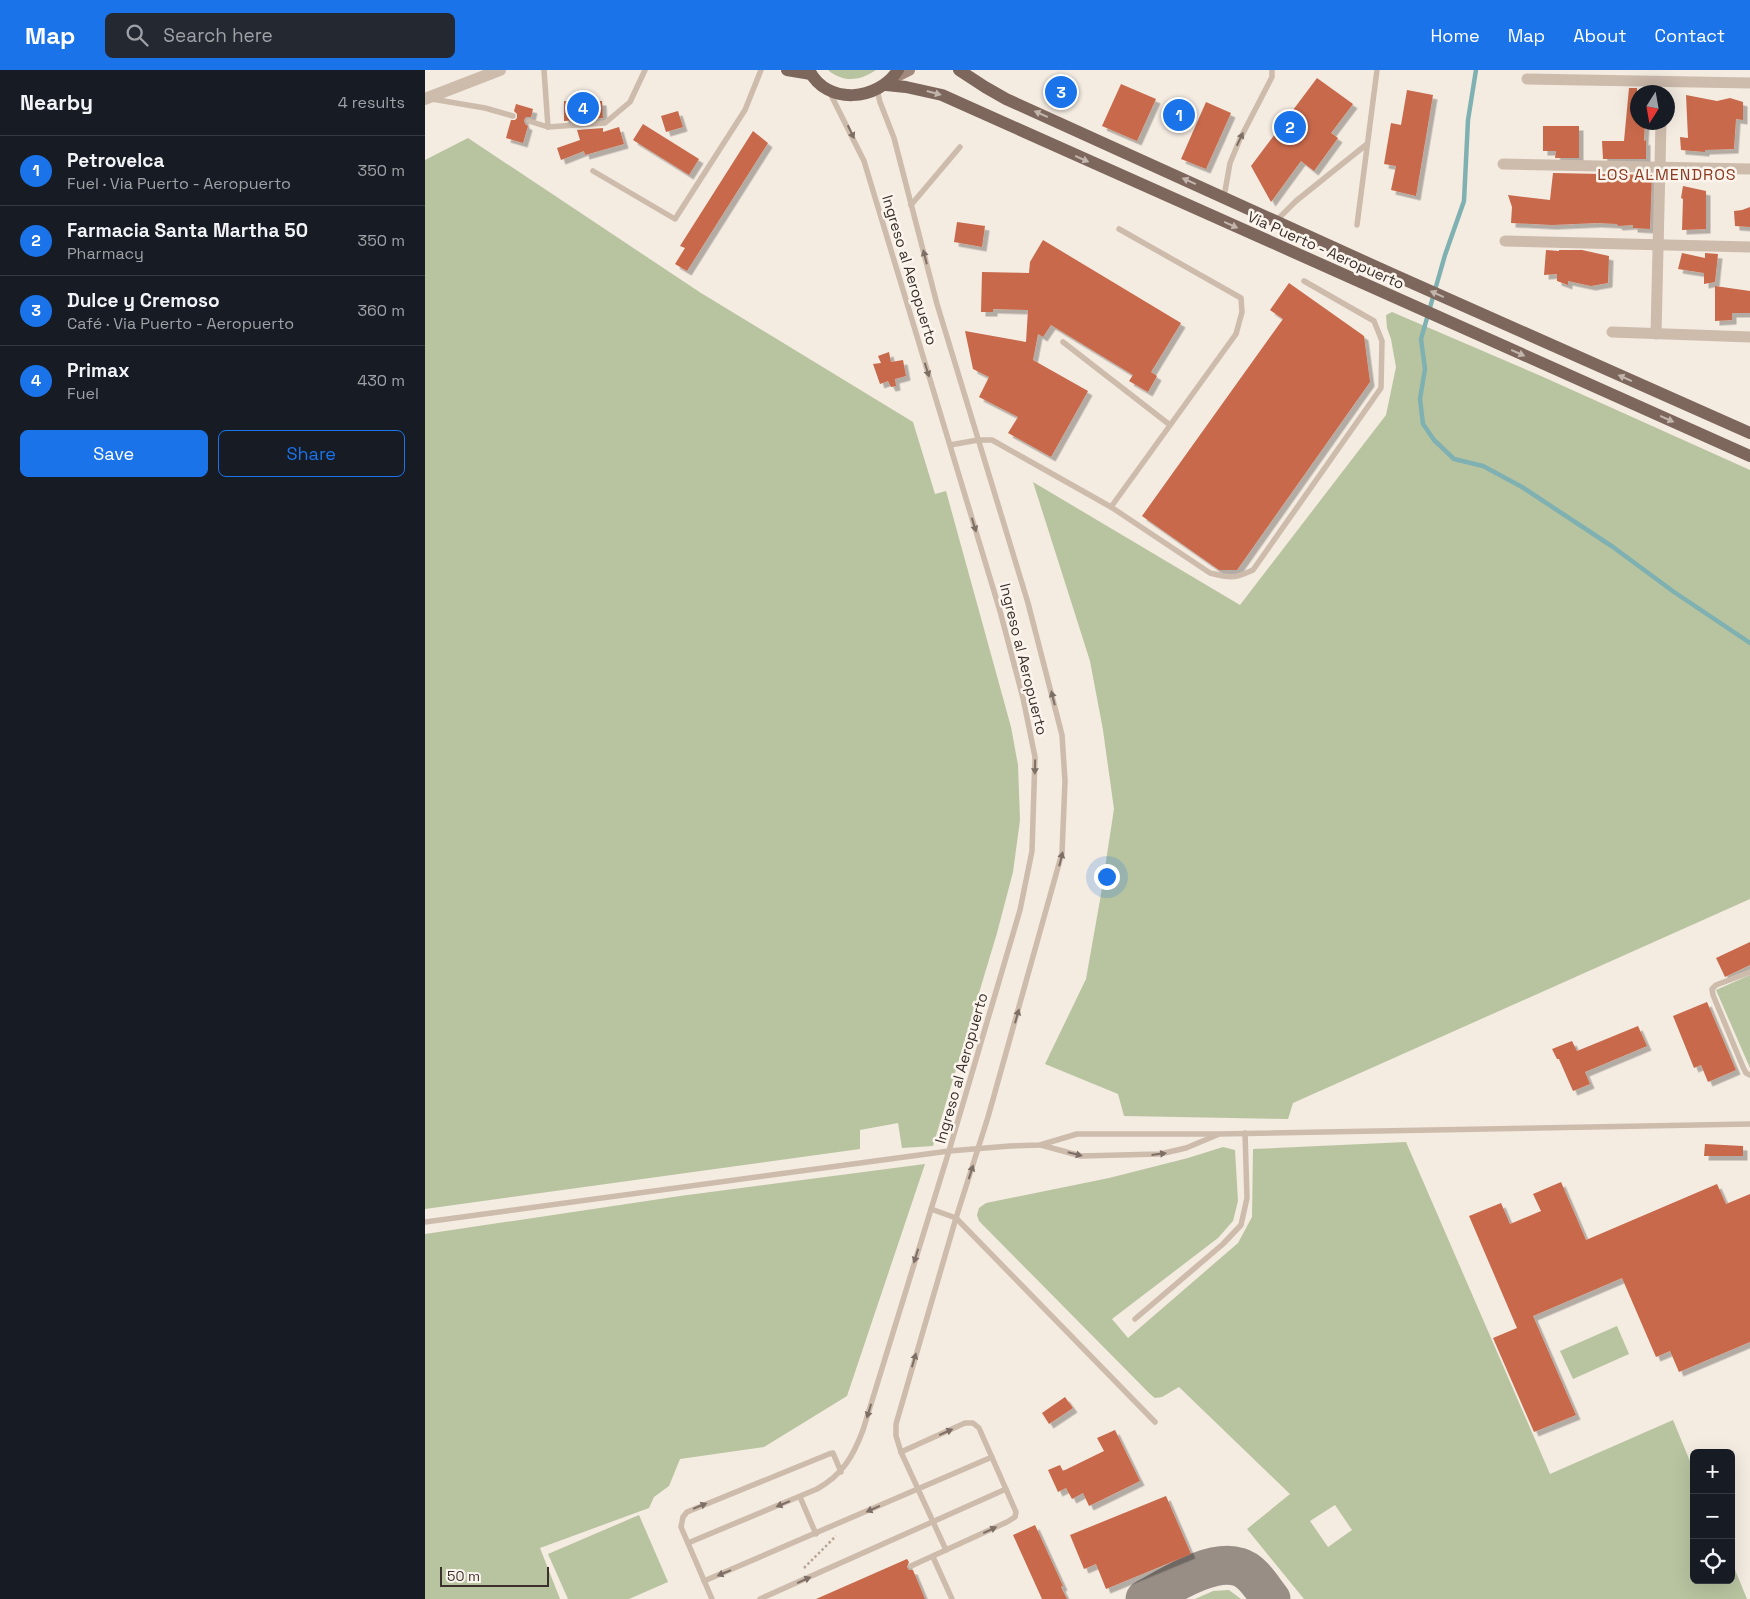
<!DOCTYPE html>
<meta charset="utf-8">
<style>
body{margin:0;font-family:"Space Grotesk",sans-serif;background:#242831;color:#f1f3f6}
.controls{position:absolute;right:15px;bottom:15px;display:grid;overflow:hidden;border-radius:8px;box-shadow:0 5px 20px #0002}
.controls button{width:45px;height:45px;display:grid;place-items:center;padding:0;border:0;border-bottom:1px solid #363941;background:#171b24;color:#f1f3f6;font:25px sans-serif}
.compass{position:absolute;left:1205px;top:15px;width:45px;height:45px;border-radius:50%;background:#171b24;box-shadow:0 5px 20px #0002;rotate:191deg}
.scale{position:absolute;left:15px;bottom:12px;width:109px;box-sizing:border-box;padding-left:5px;border:2px solid #3b302b;border-top:0;font-size:14px;line-height:18px;white-space:nowrap;color:#3b302b;-webkit-text-stroke:4px #fbf5ee;paint-order:stroke}
.you{position:absolute;left:681px;top:806px;width:18px;height:18px;margin:-12px;border:4px solid #fff;border-radius:50%;background:#1a73e8;box-shadow:0 0 0 8px #1a73e833}
.badge{display:grid;place-items:center;width:32px;height:32px;border-radius:50%;background:#1a73e8;color:#fff;font-size:16px;font-weight:700}
.pin{position:absolute;translate:-50% -50%;border:2px solid #fff;box-shadow:0 1px 5px #0006}
.list{margin:0;padding:0;list-style:none}
h2{display:flex;justify-content:space-between;align-items:center;height:65px;margin:0;padding:0 20px;font-size:21px}
h2 small{font-size:16px;font-weight:400;color:#9ea1a6}
.list li{display:grid;grid-template-columns:32px 1fr auto;gap:15px;align-items:center;box-sizing:border-box;height:70px;padding:0 20px;border-top:1px solid #363941}
.list b{display:block;font-size:19px;white-space:nowrap}
.list p{margin:0;font-size:16px;white-space:nowrap;color:#9ea1a6}
.list em{font-size:16px;font-style:normal;color:#9ea1a6}
.actions{display:flex;gap:10px;padding:15px 20px}
.actions a{flex:1;padding:11px 0;border:1px solid #1a73e8;border-radius:8px;text-align:center;font-size:18px;color:#1a73e8}
.actions .main{background:#1a73e8;color:#fff}
.icon{flex:none;width:28px;height:28px;fill:none;stroke:currentColor;stroke-width:2;stroke-linecap:round;stroke-linejoin:round}
.map{position:relative;flex:none;width:1325px;height:1529px;overflow:hidden}
header{display:flex;align-items:center;gap:30px;box-sizing:border-box;height:70px;padding:0 25px;background:#1a73e8;color:#fff}
header strong{font-size:24px}
nav{display:flex;gap:28px;margin-inline-start:auto;font-size:18px}
.search{width:350px;height:45px;background:#242831;display:flex;align-items:center;gap:12px;box-sizing:border-box;padding:0 18px;border-radius:8px;color:#9ea1a6;font-size:19px}
main{display:flex}
aside{flex:1;background:#171b24}
.map>svg:first-child{display:block}
.green{fill:#b8c4a0;fill-rule:evenodd}
.lines{fill:none;stroke-linecap:round;stroke-linejoin:round}
.stream{stroke:#7fb0b2;stroke-width:4.5}
.taxiway{stroke:#988e86;stroke-width:39}
.building{fill:#c8694b;filter:url(#shadow)}
.path{stroke:#b9a596;stroke-width:2.5;stroke-dasharray:2.5 2.5;stroke-linecap:butt}
.service{stroke:#cdbbac;stroke-width:5.5}
.minor{stroke:#cdbbac;stroke-width:11}
.tertiary{stroke:#cdbbac;stroke-width:12}
.secondary{stroke:#a18a7d;stroke-width:12}
.primary{stroke:#7d675c;stroke-width:12}
.oneway{fill:#c2b5ac}
.oneway2{fill:#7d6f65}
.labels{text-anchor:middle;dominant-baseline:central;stroke-width:5;stroke-linejoin:round;paint-order:stroke}
.street-label{font-size:15px;fill:#3b302b;stroke:#fbf5ee}
.neighbourhood-label{font-size:16px;letter-spacing:1px;fill:#8c3b22;stroke:#fbf5ee}
</style>
<header>
<strong>Map</strong>
<div class="search"><svg class="icon" aria-label="search" viewBox="0 0 24 24"><circle cx="10" cy="10" r="6"/><path d="M15 15l6 6"/></svg>Search here</div>
<nav><a>Home</a><a>Map</a><a>About</a><a>Contact</a></nav>
</header>
<main>
<aside>
<h2>Nearby<small>4 results</small></h2>
<ul class="list">
<li><span class="badge">1</span><div><b>Petrovelca</b><p>Fuel · Via Puerto - Aeropuerto</p></div><em>350 m</em></li>
<li><span class="badge">2</span><div><b>Farmacia Santa Martha 50</b><p>Pharmacy</p></div><em>350 m</em></li>
<li><span class="badge">3</span><div><b>Dulce y Cremoso</b><p>Café · Via Puerto - Aeropuerto</p></div><em>360 m</em></li>
<li><span class="badge">4</span><div><b>Primax</b><p>Fuel</p></div><em>430 m</em></li>
</ul>
<div class="actions"><a class="main">Save</a><a>Share</a></div>
</aside>
<div class="map">
<svg width="1325" height="1529" viewBox="0 0 1325 1529">
<defs>
<filter id="shadow"><feDropShadow dx="4.5" dy="4.5" stdDeviation="0" flood-color="#0004"/></filter>
</defs>
<rect width="100%" height="100%" fill="#f4ebe1"/>
<g class="green">
<path d="M403,0H451C435,11 418,13 403,0Z"/>
<polygon points="43,68 276,223 488,352 510,424 521,421 586,657 593,695 595,750 588,802 572,863 508,1076 477,1078 473,1053 435,1060 435,1079 0,1139 0,90"/>
<polygon points="967,242 1116,306 1325,400 1325,829 868,1033 863,1049 699,1046 693,1024 620,994 661,909 675,830 689,739 678,660 665,591 608,412 815,535 961,345 971,297 966,269 962,258 961,245"/>
<polygon points="1325,905 1325,998 1291,920"/>
<path d="M981,1072L1125,1404L1248,1350L1269,1401V1510H1306V1490L1322,1529H879L822,1459L865,1424L754,1317L737,1327L730,1328L725,1324L554,1151L552,1145L554,1138L561,1133L684,1108L763,1088L798,1077L810,1080L813,1131L808,1151L793,1168L687,1249L703,1268L813,1173L827,1147L828,1079ZM910,1435L927,1460L903,1477L885,1451Z"/>
<polygon points="500,1094 422,1326 339,1377 255,1389 244,1416 229,1427 224,1438 115,1478 135,1529 0,1529 0,1164 255,1126"/>
<polygon points="1192,1256 1204,1284 1148,1309 1135,1281"/>
<polygon points="214,1445 243,1512 204,1529 143,1529 123,1484"/>
<polygon points="804,1520 816,1529 770,1529 788,1521"/>
</g>
<g class="lines">
<polyline class="stream" points="1051,0 1043,50 1039,131 1020,185 996,269 1000,299 995,329 998,354 1009,370 1029,389 1058,396 1097,417 1188,477 1249,522 1325,573"/>
<path class="taxiway" d="M720,1529C745,1516 786,1488 814,1497C828,1501 837,1518 846,1529"/>
</g>
<g class="building">
<polygon points="892,8 928,34 906,63 913,68 889,101 876,91 846,132 826,96"/>
<polygon points="696,14 731,29 712,71 677,56"/>
<polygon points="1204,18 1212,18 1212,52 1220,52 1219,71 1221,70 1221,89 1178,89 1177,71 1199,71"/>
<polygon points="982,20 1008,25 991,126 966,120 971,96 959,94 966,53 976,55"/>
<polygon points="1261,25 1292,31 1305,28 1318,32 1318,50 1311,49 1309,79 1280,80 1280,82 1256,80 1255,67 1263,68"/>
<polygon points="139,31 177,31 178,48 139,51"/>
<polygon points="781,32 806,43 781,99 756,89"/>
<polygon points="91,34 108,39 106,47 101,47 99,50 100,54 103,56 98,73 81,68 86,50 90,50 92,48 92,44 89,41"/>
<polygon points="253,41 258,57 241,62 236,46"/>
<polygon points="218,54 274,89 264,105 208,70"/>
<polygon points="1118,56 1154,56 1154,88 1130,88 1131,81 1118,81"/>
<polygon points="194,57 199,74 160,85 159,81 136,90 132,78 155,70 152,60 178,58 178,62"/>
<polygon points="328,61 343,73 262,201 250,194 260,178 255,176"/>
<polygon points="1128,103 1227,105 1225,159 1208,158 1208,155 1193,156 1192,154 1172,153 1127,155 1086,153 1087,137 1083,125 1125,130"/>
<polygon points="1258,116 1281,121 1281,159 1257,160 1258,129 1256,128"/>
<polygon points="1325,137 1325,157 1310,156 1309,141 1317,140"/>
<polygon points="532,152 560,156 557,177 529,172"/>
<polygon points="618,170 756,253 726,302 732,306 723,322 704,311 708,305 626,255 618,267 613,264 608,290 663,321 626,387 583,363 593,347 554,327 564,307 548,299 540,261 601,272 603,240 568,239 568,242 556,242 557,202 604,203 605,192"/>
<polygon points="1121,180 1134,181 1134,180 1157,180 1184,186 1183,213 1166,216 1143,211 1143,215 1132,211 1132,204 1119,205"/>
<polygon points="1257,183 1280,188 1280,183 1293,184 1290,212 1279,214 1279,203 1253,199"/>
<polygon points="864,213 939,266 945,312 812,500 794,500 717,446 858,249 845,240"/>
<polygon points="1290,216 1325,221 1325,243 1307,243 1307,250 1290,251"/>
<polygon points="464,282 466,292 478,290 481,306 470,309 471,316 466,317 463,311 455,314 448,294 456,293 453,286"/>
<polygon points="1325,872 1325,895 1300,907 1291,888"/>
<polygon points="1282,932 1311,1000 1283,1012 1276,995 1269,998 1248,946"/>
<polygon points="1213,956 1222,976 1160,1002 1165,1014 1148,1021 1134,989 1132,989 1127,979 1147,971 1152,981"/>
<polygon points="1280,1074 1318,1076 1318,1086 1279,1086"/>
<polygon points="1136,1112 1161,1170 1292,1114 1301,1134 1325,1124 1325,1272 1254,1302 1245,1281 1231,1287 1197,1208 1108,1246 1151,1345 1109,1362 1068,1268 1092,1258 1044,1146 1076,1133 1085,1154 1116,1141 1108,1124"/>
<polygon points="640,1327 648,1338 624,1354 617,1343"/>
<polygon points="690,1360 715,1411 664,1436 658,1423 647,1429 641,1418 633,1422 623,1400 635,1395 638,1401 679,1381 672,1368"/>
<polygon points="741,1426 766,1484 681,1519 671,1494 659,1499 645,1465"/>
<polygon points="610,1455 638,1516 636,1517 642,1529 617,1529 588,1465"/>
<polygon points="482,1489 484,1492 482,1497 484,1500 488,1500 500,1529 391,1529"/>
</g>
<g class="lines">
<polyline class="path" points="379,1498 411,1466"/>
<g class="service">
<polyline points="119,0 123,57 180,53 205,32 220,0"/>
<polyline points="452,20 455,32 469,68 512,234 603,533 637,665 640,711 637,783 563,1047 531,1148 471,1354 471,1366 476,1382 521,1480"/>
<polyline points="7,29 60,38 88,46"/>
<polyline points="104,51 123,57"/>
<polyline points="168,101 250,149 320,40 336,0"/>
<polyline points="799,127 805,93 815,69 847,7 847,0"/>
<polyline points="486,135 535,77"/>
<polyline points="851,151 871,131 942,74"/>
<polyline points="932,155 952,0"/>
<polyline points="638,272 745,355"/>
<path d="M525,375L553,370H567L686,437L785,503C805,508 809,509 828,500L956,318L957,271L949,251L879,211"/>
<polyline points="686,437 811,264 817,242 816,228 694,159"/>
<polyline points="1325,902 1291,915 1287,919 1288,925 1318,997 1321,1003 1325,1005"/>
<polyline points="616,1075 656,1086 735,1084 761,1078 792,1065"/>
<polyline points="506,1139 531,1148 730,1352"/>
<polyline points="0,1152 524,1081 585,1076 615,1075 652,1064 794,1064 1325,1054"/>
<polyline points="710,1249 798,1174 816,1155 822,1128 820,1063"/>
<polyline points="476,1382 540,1353 548,1353 554,1358 591,1442 590,1447 582,1452 486,1496"/>
<polyline points="375,1427 391,1464"/>
<path d="M263,1473L392,1419C417,1405 428,1387 438,1360L524,1081L595,840L607,781L610,687L598,628L575,541L439,91L405,23"/>
<polyline points="508,1487 527,1529"/>
<polyline points="279,1511 567,1387"/>
<polyline points="287,1529 256,1457 258,1447 262,1442 404,1384 408,1383 416,1402"/>
<polyline points="335,1529 581,1419"/>
</g>
<g class="minor">
<polyline points="1102,9 1325,13"/>
<polyline points="1078,94 1325,99"/>
<polyline points="1080,171 1325,177"/>
<polyline points="1187,262 1325,267"/>
<polyline points="1231,264 1236,52"/>
</g>
<polyline class="tertiary" points="0,29 75,0"/>
<polyline class="secondary" points="468,8 484,0"/>
<g class="primary">
<polyline points="362,0 386,4"/>
<path d="M384,0C402,36 453,31 473,0"/>
<polyline points="534,0 560,17 581,29 967,204 1325,363"/>
<polyline points="461,15 481,17 517,25 1325,386"/>
</g>
</g>
<defs><path id="oneway-solid" d="M-6-.8H1V-3.2L6.5 0L1 3.2V.8H-6Z" transform="scale(1.25)"/></defs>
<g class="oneway">
<use href="#oneway-solid" transform="translate(509 23) rotate(15)"/>
<use href="#oneway-solid" transform="translate(616 44) rotate(-156)"/>
<use href="#oneway-solid" transform="translate(657 89) rotate(24)"/>
<use href="#oneway-solid" transform="translate(764 111) rotate(-156)"/>
<use href="#oneway-solid" transform="translate(806 155) rotate(24)"/>
<use href="#oneway-solid" transform="translate(1012 224) rotate(-156)"/>
<use href="#oneway-solid" transform="translate(1093 283) rotate(24)"/>
<use href="#oneway-solid" transform="translate(1200 308) rotate(-156)"/>
<use href="#oneway-solid" transform="translate(1242 349) rotate(24)"/>
</g>
<g class="oneway2">
<use href="#oneway-solid" transform="translate(426 62) rotate(64)"/>
<use href="#oneway-solid" transform="translate(815 69) rotate(-65)"/>
<use href="#oneway-solid" transform="translate(500 187) rotate(-104)"/>
<use href="#oneway-solid" transform="translate(502 300) rotate(73)"/>
<use href="#oneway-solid" transform="translate(549 455) rotate(73)"/>
<use href="#oneway-solid" transform="translate(628 628) rotate(-104)"/>
<use href="#oneway-solid" transform="translate(610 697) rotate(91)"/>
<use href="#oneway-solid" transform="translate(636 789) rotate(-76)"/>
<use href="#oneway-solid" transform="translate(592 946) rotate(-74)"/>
<use href="#oneway-solid" transform="translate(650 1084) rotate(14)"/>
<use href="#oneway-solid" transform="translate(734 1084) rotate(-7)"/>
<use href="#oneway-solid" transform="translate(546 1102) rotate(-72)"/>
<use href="#oneway-solid" transform="translate(491 1186) rotate(107)"/>
<use href="#oneway-solid" transform="translate(489 1290) rotate(-74)"/>
<use href="#oneway-solid" transform="translate(444 1341) rotate(107)"/>
<use href="#oneway-solid" transform="translate(521 1362) rotate(-24)"/>
<use href="#oneway-solid" transform="translate(358 1434) rotate(158)"/>
<use href="#oneway-solid" transform="translate(275 1436) rotate(-22)"/>
<use href="#oneway-solid" transform="translate(448 1439) rotate(156)"/>
<use href="#oneway-solid" transform="translate(565 1460) rotate(-25)"/>
<use href="#oneway-solid" transform="translate(299 1503) rotate(157)"/>
<use href="#oneway-solid" transform="translate(379 1510) rotate(-24)"/>
</g>
<g class="labels">
<g class="street-label">
<text transform="translate(901 180) rotate(24)">Via Puerto - Aeropuerto</text>
<text transform="translate(485 200) rotate(73)">Ingreso al Aeropuerto</text>
<text transform="translate(599 589) rotate(76)">Ingreso al Aeropuerto</text>
<text transform="translate(536 998) rotate(-74)">Ingreso al Aeropuerto</text>
</g>
<g class="neighbourhood-label">
<text x="1242" y="104">LOS ALMENDROS</text>
</g>
</g>
</svg>
<div class="controls">
<button>+</button>
<button>−</button>
<button><svg class="icon" aria-label="locate" viewBox="0 0 24 24"><circle cx="12" cy="12" r="6"/><path d="M12 2v4M12 18v4M2 12h4M18 12h4"/></svg></button>
</div>
<svg class="compass" viewBox="-18 -18 36 36"><path d="M0-13l5 13h-10z" fill="#e53935"/><path d="M0 13l5-13h-10z" fill="#9ea1a6"/></svg>
<div class="scale">50 m</div>
<div class="you"></div>
<div class="pin badge" style="left:754px;top:45px">1</div>
<div class="pin badge" style="left:865px;top:57px">2</div>
<div class="pin badge" style="left:636px;top:22px">3</div>
<div class="pin badge" style="left:158px;top:38px">4</div>
</div>
</main>
